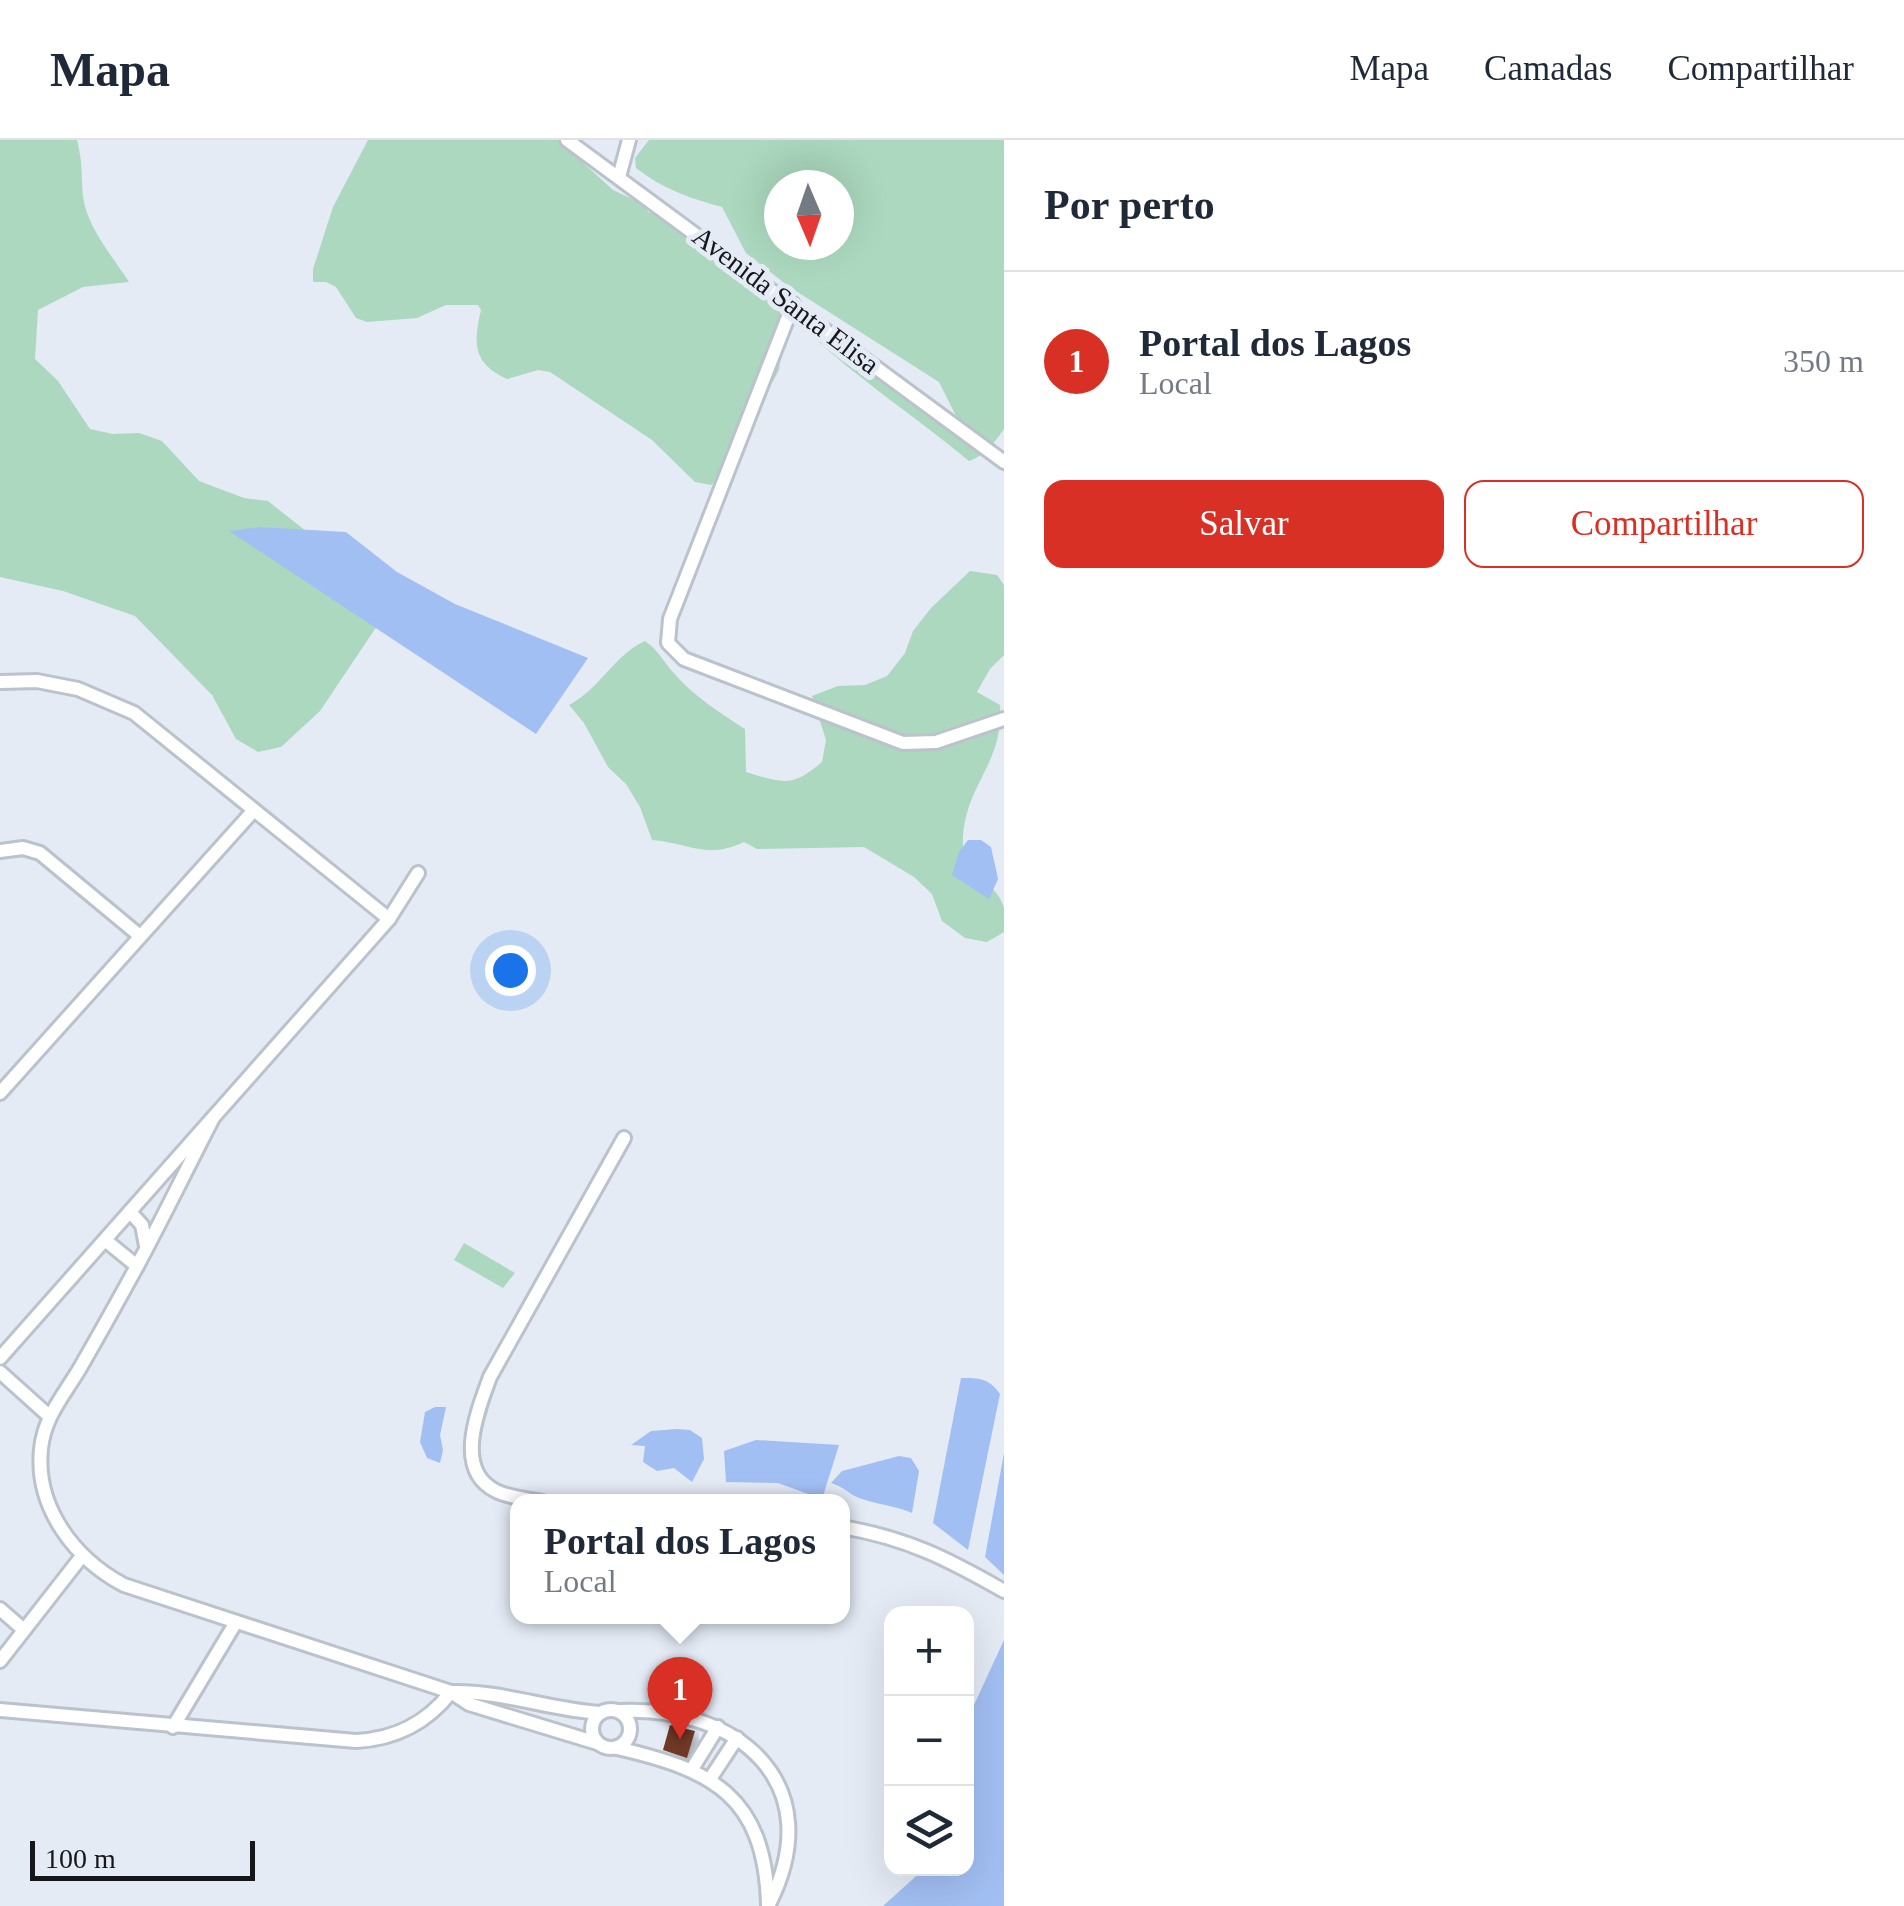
<!DOCTYPE html>
<html lang="pt">
<meta charset="utf-8">
<style>
body{margin:0;font-family:"Times New Roman",serif;background:#f2f2f3;color:#1f2937}
.controls{position:absolute;right:30px;bottom:30px;display:grid;overflow:hidden;border-radius:20px;box-shadow:0 10px 40px #0002}
.controls button{width:90px;height:90px;display:grid;place-items:center;padding:0;border:0;border-bottom:2px solid #e0e1e3;background:#fff;color:#1f2937;font:50px sans-serif}
.compass{position:absolute;left:764px;top:30px;width:90px;height:90px;border-radius:50%;background:#fff;box-shadow:0 10px 40px #0002;rotate:178deg}
.scale{position:absolute;left:30px;bottom:25px;width:225px;box-sizing:border-box;padding-left:10px;border:5px solid #15171b;border-top:0;font-size:28px;line-height:35px;white-space:nowrap;color:#15171b;-webkit-text-stroke:8px #e4ebf5;paint-order:stroke}
.you{position:absolute;left:510px;top:830px;width:35px;height:35px;margin:-25px;border:8px solid #fff;border-radius:50%;background:#1a73e8;box-shadow:0 0 0 15px #1a73e833}
.badge{display:grid;place-items:center;width:65px;height:65px;border-radius:50%;background:#d93025;color:#fff;font-size:32px;font-weight:700}
.pin{position:absolute;translate:-50% -82px;filter:drop-shadow(0 2px 5px #0008)}
.pin::after{content:'';position:absolute;top:52px;width:35px;height:30px;background:inherit;clip-path:polygon(0 0,100% 0,50% 100%)}
.popup{position:absolute;left:510px;top:1354px;width:340px;height:130px;box-sizing:border-box;display:grid;place-content:center;border-radius:20px;background:#fff;filter:drop-shadow(0 2px 8px #0005);font-size:32px;white-space:nowrap;color:#747a83}
.popup b{font-size:38px;color:#1f2937}
.popup::after{content:'';position:absolute;left:50%;top:100%;margin-left:-20px;border:20px solid transparent;border-top-color:#fff}
.list{margin:0;padding:0;list-style:none}
h2{display:flex;justify-content:space-between;align-items:center;height:130px;margin:0;padding:0 40px;font-size:42px}
h2 small{font-size:32px;font-weight:400;color:#747a83}
.list li{display:grid;grid-template-columns:65px 1fr auto;gap:30px;align-items:center;box-sizing:border-box;height:180px;padding:0 40px;border-top:2px solid #e0e1e3}
.list b{display:block;font-size:38px;white-space:nowrap}
.list p{margin:0;font-size:32px;white-space:nowrap;color:#747a83}
.list em{font-size:32px;font-style:normal;color:#747a83}
.actions{display:flex;gap:20px;padding:30px 40px}
.actions a{flex:1;padding:22px 0;border:2px solid #d93025;border-radius:20px;text-align:center;font-size:35px;color:#d93025}
.actions .main{background:#d93025;color:#fff}
.icon{flex:none;width:55px;height:55px;fill:none;stroke:currentColor;stroke-width:2;stroke-linecap:round;stroke-linejoin:round}
.map{position:relative;flex:none;width:1004px;height:1766px;overflow:hidden}
header{display:flex;align-items:center;gap:60px;box-sizing:border-box;height:140px;padding:0 50px;background:#fff;border-bottom:2px solid #e0e1e3}
header strong{font-size:48px}
nav{display:flex;gap:55px;margin-inline-start:auto;font-size:35px}
main{display:flex}
aside{flex:1;background:#fff}
.map>svg:first-child{display:block}
.green{fill:#abd8be;fill-rule:evenodd}
.water{fill:#a2bff3}
.building{fill:#6f3928;filter:url(#shadow)}
.lines{fill:none;stroke-linecap:round;stroke-linejoin:round}
.street-casing{stroke:#bbc2cb;stroke-width:18}
.street{stroke:#fff;stroke-width:12}
.labels{text-anchor:middle;dominant-baseline:central;stroke-width:10;stroke-linejoin:round;paint-order:stroke}
.street-label{font-size:28px;fill:#15171b;stroke:#e4ebf5}
</style>
<header>
<strong>Mapa</strong>
<nav><a>Mapa</a><a>Camadas</a><a>Compartilhar</a></nav>
</header>
<main>
<div class="map">
<svg width="1004" height="1766" viewBox="0 0 1004 1766">
<defs>
<filter id="shadow"><feDropShadow dx="6" dy="6" stdDeviation="5" flood-color="#0004"/></filter>
</defs>
<rect width="100%" height="100%" fill="#e4ebf5"/>
<g class="green">
<path d="M0,0H77C83,24 81,34 83,56C86,86 113,117 129,142L83,147L38,170L35,219L58,241L90,289L113,294L139,293L162,301L199,341L244,358L268,361L345,422L381,480L320,571L281,607L258,612L236,599L212,555L135,476L63,451L0,437Z"/>
<path d="M368,0H558L613,50L645,65L648,72L689,86L769,151L786,173L779,230L719,340L711,345L695,342L652,300L550,232L538,230L507,239C473,223 473,204 481,170L478,165H446L417,178L367,182L356,178L336,147L326,142H313V129L333,67Z"/>
<path d="M649,0H1004V289C995,302 984,316 969,321C916,277 859,240 809,193L828,200L934,276L956,284V276L939,242L788,146L746,113L722,67C691,59 661,48 636,28L635,18ZM779,45H839V105H779Z"/>
<path d="M970,431L997,435L1004,445V515L990,529L977,552L1000,565C1004,623 967,642 963,696C960,732 997,741 1004,768C1004,775 1004,785 1004,792L987,802L965,798L942,781L932,754L914,737L864,707L757,709L744,702C706,720 690,703 652,700L640,667L626,644L608,627L584,583L569,565C600,549 614,515 645,501C658,510 663,521 673,532C693,556 719,572 745,589L746,632C783,643 792,648 822,622L826,600L812,556L838,546L865,545L887,536L905,513L913,491L931,468Z"/>
<polygon points="464,1103 515,1133 503,1148 454,1120"/>
</g>
<g class="water">
<polygon points="259,387 346,392 397,432 455,464 588,518 536,594 229,391"/>
<polygon points="968,700 981,700 991,707 998,739 989,759 952,735 959,712"/>
<path d="M961,1238C979,1238 989,1238 1000,1254L968,1410L933,1383Z"/>
<polygon points="435,1267 446,1267 440,1295 443,1310 440,1323 427,1318 420,1302 425,1272"/>
<polygon points="677,1289 690,1290 702,1298 704,1319 692,1342 674,1328 657,1331 643,1322 645,1306 631,1305 651,1291"/>
<polygon points="756,1300 839,1305 822,1359 778,1343 726,1342 724,1311"/>
<polygon points="1004,1313 1004,1435 985,1417"/>
<path d="M899,1316L911,1318L919,1331L912,1373C893,1365 879,1365 862,1359C851,1356 843,1346 831,1343L842,1331Z"/>
<polygon points="1004,1500 1004,1766 883,1766 924,1729 966,1728 967,1580"/>
</g>
<polygon class="building" points="670,1585 695,1591 687,1618 663,1610"/>
<g class="lines">
<g class="street-casing">
<g id="street">
<polyline points="567,0 1004,322"/>
<polyline points="619,37 629,0"/>
<polyline points="793,164 670,479 668,503 684,519 903,603 936,602 1004,579"/>
<polyline points="0,542 37,541 78,549 134,573 389,779"/>
<polyline points="0,711 23,708 40,713 140,796"/>
<polyline points="0,953 254,670"/>
<path d="M213,978C187,1028 163,1078 136,1128C118,1161 99,1195 80,1228C64,1255 44,1277 41,1309C35,1368 75,1419 124,1445L451,1552L469,1564L597,1603"/>
<polyline points="130,1072 142,1085 146,1106"/>
<polyline points="105,1100 137,1126"/>
<polyline points="0,1218 389,779 418,733"/>
<polyline points="0,1232 49,1276"/>
<path d="M543,1362C528,1359 510,1358 496,1351C453,1330 478,1270 490,1237L624,998"/>
<path d="M842,1387C907,1398 948,1419 1004,1451"/>
<polyline points="0,1469 24,1490"/>
<polyline points="0,1521 82,1416"/>
<path d="M453,1552C502,1551 551,1570 600,1573"/>
<circle cx="611" cy="1589" r="19"/>
<path d="M0,1570L356,1601C395,1599 426,1584 451,1552"/>
<path d="M619,1571C739,1565 831,1645 768,1766"/>
<polyline points="173,1587 236,1482"/>
<path d="M617,1608C713,1630 764,1656 768,1763"/>
<polyline points="692,1629 718,1587"/>
<polyline points="710,1639 737,1598"/>
</g>
</g>
<use href="#street" class="street"/>
</g>
<g class="labels">
<g class="street-label">
<text transform="translate(786 160) rotate(37)">Avenida Santa Elisa</text>
</g>
</g>
</svg>
<div class="controls">
<button>+</button>
<button>−</button>
<button><svg class="icon" aria-label="layers" viewBox="0 0 24 24"><path d="M12 4l9 5-9 5-9-5zM3 14l9 5 9-5"/></svg></button>
</div>
<svg class="compass" viewBox="-18 -18 36 36"><path d="M0-13l5 13h-10z" fill="#e53935"/><path d="M0 13l5-13h-10z" fill="#747a83"/></svg>
<div class="scale">100 m</div>
<div class="you"></div>
<div class="pin badge" style="left:680px;top:1599px">1</div>
<div class="popup"><b>Portal dos Lagos</b>Local</div>
</div>
<aside>
<h2>Por perto<small></small></h2>
<ul class="list">
<li><span class="badge">1</span><div><b>Portal dos Lagos</b><p>Local</p></div><em>350 m</em></li>
</ul>
<div class="actions"><a class="main">Salvar</a><a>Compartilhar</a></div>
</aside>
</main>
